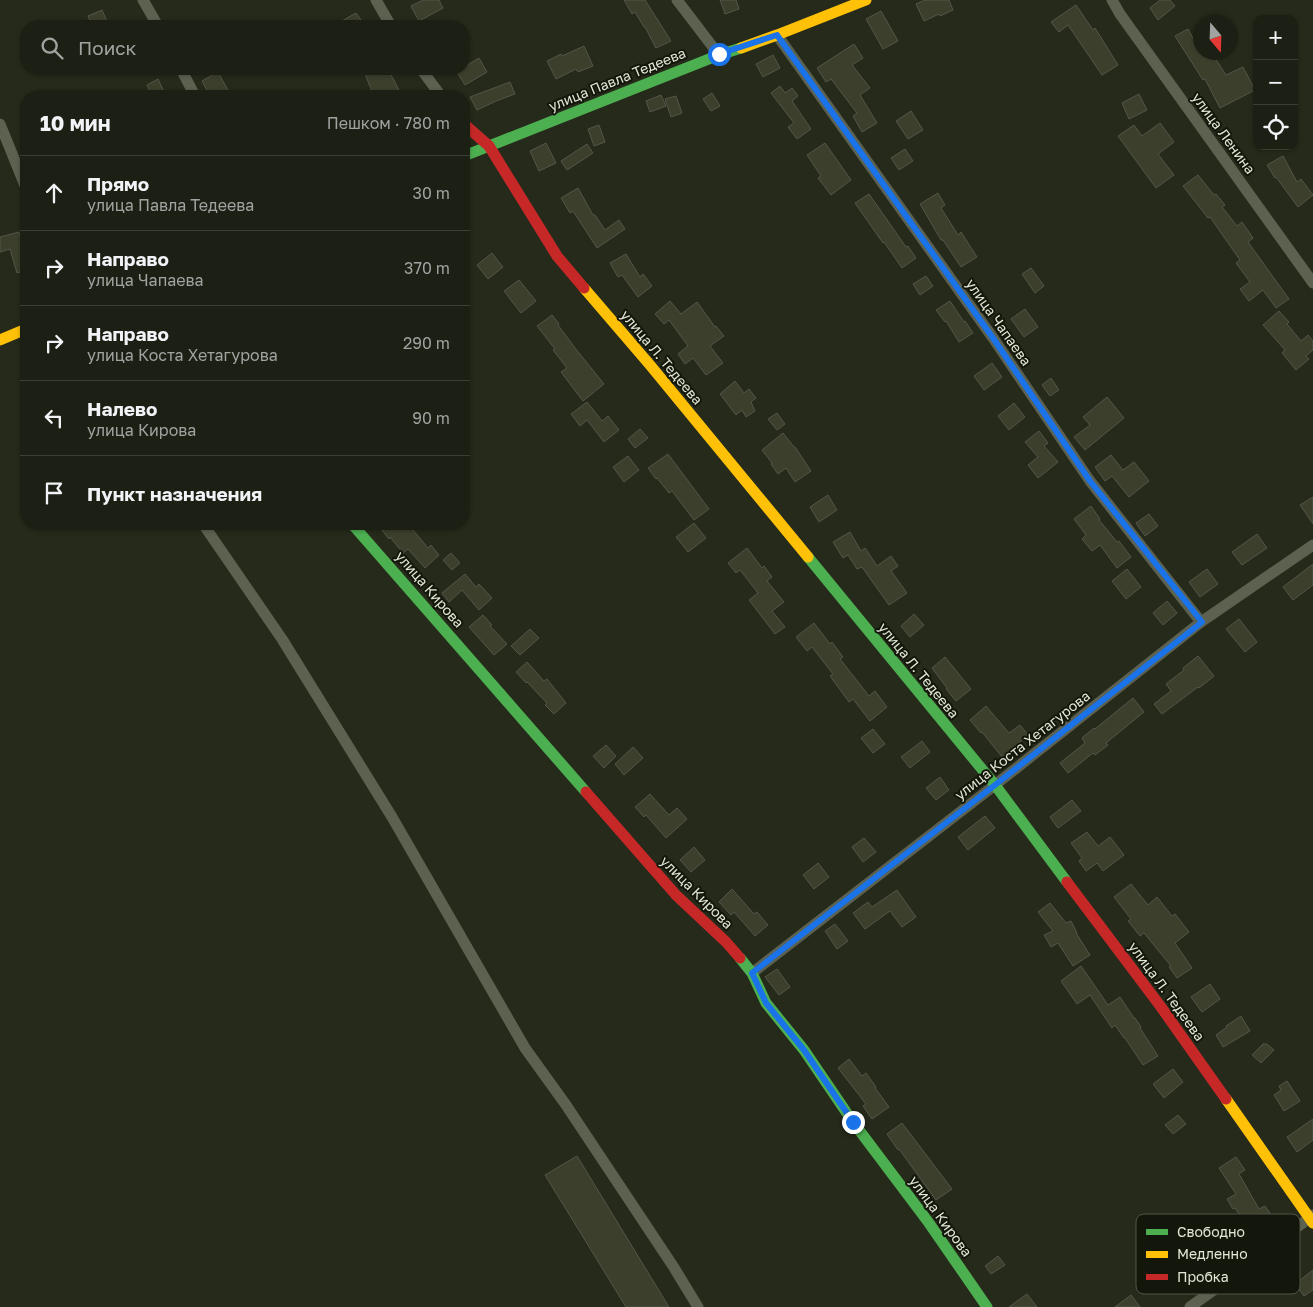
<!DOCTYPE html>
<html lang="ru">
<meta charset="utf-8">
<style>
body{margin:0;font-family:"Golos Text",sans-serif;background:#25281d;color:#f1f3f6}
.controls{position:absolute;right:15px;top:15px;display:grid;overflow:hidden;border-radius:10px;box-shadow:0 1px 4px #0004}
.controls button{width:45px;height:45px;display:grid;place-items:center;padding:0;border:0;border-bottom:1px solid #3a3e34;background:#1c2014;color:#f1f3f6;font:25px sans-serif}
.compass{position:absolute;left:1193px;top:15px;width:45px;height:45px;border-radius:50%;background:#1c2014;box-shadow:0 1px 4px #0004;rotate:161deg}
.stop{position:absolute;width:15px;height:15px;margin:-11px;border:4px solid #1a73e8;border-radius:50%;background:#fff}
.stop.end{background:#1a73e8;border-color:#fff;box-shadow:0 1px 5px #0008}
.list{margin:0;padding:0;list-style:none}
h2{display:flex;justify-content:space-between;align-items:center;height:65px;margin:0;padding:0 20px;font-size:21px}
h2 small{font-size:16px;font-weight:400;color:#a0a3a0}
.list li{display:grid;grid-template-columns:32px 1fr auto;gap:15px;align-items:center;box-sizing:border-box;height:75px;padding:0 20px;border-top:1px solid #3a3e34}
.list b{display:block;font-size:19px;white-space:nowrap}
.list p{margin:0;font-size:16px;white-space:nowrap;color:#a0a3a0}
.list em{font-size:16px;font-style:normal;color:#a0a3a0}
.icon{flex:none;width:28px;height:28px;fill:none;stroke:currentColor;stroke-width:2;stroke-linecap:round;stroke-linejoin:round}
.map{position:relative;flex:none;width:1313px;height:1307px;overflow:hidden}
.search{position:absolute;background:#1c2014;box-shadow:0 1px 4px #0004;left:20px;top:20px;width:450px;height:55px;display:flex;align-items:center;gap:12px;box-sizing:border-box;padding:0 18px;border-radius:20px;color:#a0a3a0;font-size:19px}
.panel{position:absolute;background:#1c2014;box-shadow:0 1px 4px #0004;left:20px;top:90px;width:450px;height:440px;border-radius:20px}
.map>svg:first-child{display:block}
.building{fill:#3b3f2b;stroke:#535649}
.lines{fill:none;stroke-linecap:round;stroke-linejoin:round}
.street{stroke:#5d6150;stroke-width:11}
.fast{stroke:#4caf50;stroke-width:11}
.slow{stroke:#ffc107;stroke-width:11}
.jam{stroke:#c62828;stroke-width:11}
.route{stroke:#1a73e8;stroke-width:6}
.labels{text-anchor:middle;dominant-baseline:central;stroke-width:4;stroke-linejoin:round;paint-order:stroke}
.street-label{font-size:14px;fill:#e2e7d6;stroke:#13160a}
.key{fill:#13160a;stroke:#515547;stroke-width:1}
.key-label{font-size:14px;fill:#e2e7d6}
</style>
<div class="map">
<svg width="1313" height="1307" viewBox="0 0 1313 1307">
<rect width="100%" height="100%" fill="#262a1a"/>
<g class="building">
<polygon points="423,0 439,0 443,8 419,21 411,6"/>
<polygon points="624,0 645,0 671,41 656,48 645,27 644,27 635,12 632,14"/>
<polygon points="720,0 736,0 739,9 725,14"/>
<polygon points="925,0 949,0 953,10 940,16 939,14 924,21 916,4"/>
<polygon points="1160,0 1170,0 1175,6 1158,20 1150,8"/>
<polygon points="1076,5 1093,30 1095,28 1118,65 1102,75 1068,25 1059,32 1051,22"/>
<polygon points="102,10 109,26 92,26 88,16"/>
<polygon points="881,11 898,41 883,49 866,19"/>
<polygon points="356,13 365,26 333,26"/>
<polygon points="1188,29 1200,52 1211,52 1226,75 1243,67 1255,90 1220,108 1205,79 1203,80 1175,36"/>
<polygon points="854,44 863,58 852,65 870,88 860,95 877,123 862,132 853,116 857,113 831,79 826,82 817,68"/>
<polygon points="584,46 593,66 578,72 576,69 556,79 547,61 561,54 562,56"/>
<polygon points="773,55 780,68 763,77 756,64"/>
<polygon points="479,58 487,72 465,85 457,72 464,69 464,67"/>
<polygon points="363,69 388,69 402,96 374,96"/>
<polygon points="218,72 231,96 210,96 202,81"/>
<polygon points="158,79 164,92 155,96 152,96 147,85"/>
<polygon points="510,82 515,94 496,101 477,110 470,97"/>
<polygon points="780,86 785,93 792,88 798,96 792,101 811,129 797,139 788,127 794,123 771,93"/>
<polygon points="712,93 720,106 711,111 703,99"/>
<polygon points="1139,94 1147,110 1129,119 1122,103"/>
<polygon points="661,95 666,106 650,112 646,101"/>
<polygon points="676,96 682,113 671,117 665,99"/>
<polygon points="911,111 923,130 908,139 896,121"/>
<polygon points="1160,123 1174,142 1158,154 1174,175 1156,188 1118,136 1134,125 1142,136"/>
<polygon points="599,125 605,142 594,146 588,129"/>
<polygon points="546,143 556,163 539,171 530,151"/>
<polygon points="825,143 851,180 831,195 818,178 821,176 807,155"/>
<polygon points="587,144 593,153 567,170 561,161"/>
<polygon points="905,149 913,161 899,170 891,158"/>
<polygon points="1283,156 1297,182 1301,179 1313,195 1298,207 1276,177 1275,178 1267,165"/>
<polygon points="1198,175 1214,195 1216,194 1225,205 1222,207 1237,226 1242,222 1253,238 1248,242 1289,299 1276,308 1263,290 1249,301 1240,289 1250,282 1236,263 1240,260 1210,217 1208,218 1183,186"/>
<polygon points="578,188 593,215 595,215 605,230 619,220 625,229 597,248 573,211 570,213 561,198"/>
<polygon points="938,193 945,205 941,208 958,235 961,232 977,257 961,267 943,240 941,240 920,204"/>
<polygon points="869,194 906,247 908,246 916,258 902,268 884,242 883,243 855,203"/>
<polygon points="19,232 26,256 26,270 17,273 10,249 0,252 0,237"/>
<polygon points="492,253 503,267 488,279 477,265"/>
<polygon points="626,254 640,277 643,274 652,286 638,297 622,275 618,277 610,263"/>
<polygon points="1031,268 1044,286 1035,293 1022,274"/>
<polygon points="926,276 933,286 920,295 913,284"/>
<polygon points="519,280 536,301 521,313 504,291"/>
<polygon points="670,301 681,314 697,302 715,327 716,326 724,336 710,346 723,363 706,375 693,358 685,364 678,354 688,346 669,320 664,324 655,314"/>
<polygon points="950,301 964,322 965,321 973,333 959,342 946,321 945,322 936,310"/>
<polygon points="1025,309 1038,327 1024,337 1011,319"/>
<polygon points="1279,311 1289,322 1287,324 1301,341 1308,335 1313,341 1313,350 1306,356 1309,359 1296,370 1282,353 1285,350 1263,325"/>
<polygon points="552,315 559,324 558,325 575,348 604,384 583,401 561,372 567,368 553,350 555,349 537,326"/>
<polygon points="992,363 1002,377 984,390 974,376"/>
<polygon points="1051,378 1059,390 1050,396 1042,385"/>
<polygon points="735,381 744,393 749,389 756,398 751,402 755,411 746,417 742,410 736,415 720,394"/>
<polygon points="1107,397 1124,418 1085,450 1074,437 1090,425 1083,417"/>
<polygon points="587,402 602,421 608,416 619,430 604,442 587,420 580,426 571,414"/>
<polygon points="1014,403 1025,417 1009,430 998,416"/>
<polygon points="777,413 785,424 777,430 768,419"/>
<polygon points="640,429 648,438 635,448 628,439"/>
<polygon points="1039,431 1048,443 1044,446 1058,462 1038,478 1028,465 1038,457 1025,442"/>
<polygon points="783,433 794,447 795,447 811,471 795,482 786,468 778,474 771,464 772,463 762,450"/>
<polygon points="668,454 709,509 694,520 672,491 669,493 657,478 656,479 648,468"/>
<polygon points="1111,455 1123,470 1134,462 1149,481 1129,497 1112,476 1105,481 1095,467"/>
<polygon points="628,456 639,470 624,482 613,467"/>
<polygon points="828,495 837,510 819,522 810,507"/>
<polygon points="1313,497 1313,524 1300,505"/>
<polygon points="1091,506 1100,519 1099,520 1117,542 1119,541 1131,557 1117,568 1100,545 1092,551 1082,539 1086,535 1074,519"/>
<polygon points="1149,514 1158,526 1145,536 1136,523"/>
<polygon points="694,523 706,538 688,552 676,537"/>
<polygon points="377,524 408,524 428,548 431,545 439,555 425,568 408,549 403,553 390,537 389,539"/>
<polygon points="850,532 861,551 865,548 877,566 891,556 898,566 891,571 907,593 889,605 862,567 857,569 848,555 843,558 833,542"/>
<polygon points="1257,534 1267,548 1242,565 1232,552"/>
<polygon points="747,548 762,568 764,566 772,577 767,581 784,602 772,611 785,627 775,634 749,600 758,593 740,570 736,573 728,563"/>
<polygon points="451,553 460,563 452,570 443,560"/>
<polygon points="1313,564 1313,585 1293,600 1283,587"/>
<polygon points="1127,569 1141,587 1126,599 1112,581"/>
<polygon points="1207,569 1218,584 1200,597 1189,582"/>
<polygon points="465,574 476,587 479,584 492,598 479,610 462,590 449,602 442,593"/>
<polygon points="1167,601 1177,613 1163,625 1153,613"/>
<polygon points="914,614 924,625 910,637 901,626"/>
<polygon points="483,615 492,625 490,626 507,644 494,655 469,627"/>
<polygon points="1239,619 1257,642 1245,652 1226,629"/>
<polygon points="814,623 830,644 832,642 843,657 840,659 869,696 875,691 887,707 870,721 853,699 849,702 830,676 833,674 812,647 807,651 796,637"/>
<polygon points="530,629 539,638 520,655 511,646"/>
<polygon points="1198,656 1214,676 1199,688 1198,687 1162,714 1154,704 1171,691 1166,684 1184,670 1183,668"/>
<polygon points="945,657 971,689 956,701 946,689 947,688 932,668"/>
<polygon points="527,662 544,681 547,679 566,703 554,714 545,705 547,703 527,682 526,683 516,672"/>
<polygon points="1133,698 1144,712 1106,743 1108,745 1095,755 1093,753 1068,773 1060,763 1085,743 1082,738 1094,728 1095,729"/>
<polygon points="986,706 1009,733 1020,725 1028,735 1002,757 982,732 981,733 970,720"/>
<polygon points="873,729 885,744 873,753 861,738"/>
<polygon points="922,741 930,752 910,768 901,757"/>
<polygon points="606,745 616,756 604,768 593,756"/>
<polygon points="633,747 643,758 624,775 615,764"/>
<polygon points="940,777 949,790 936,800 926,788"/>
<polygon points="650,794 669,815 677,808 687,819 666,838 646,815 644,817 635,807"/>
<polygon points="1072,800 1081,811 1058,828 1050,817"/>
<polygon points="985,816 995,828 968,850 958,837"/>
<polygon points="1087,832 1098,846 1110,837 1124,855 1103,871 1097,863 1086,871 1079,861 1082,858 1071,843"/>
<polygon points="864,838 876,852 863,862 852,847"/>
<polygon points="694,847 705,860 691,872 680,860"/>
<polygon points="818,863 829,877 814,889 803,875"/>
<polygon points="1131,884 1148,905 1157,897 1172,916 1175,914 1189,932 1175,943 1192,968 1177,978 1169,967 1171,966 1144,933 1140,936 1128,921 1131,919 1114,897"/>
<polygon points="732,889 754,914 757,912 768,925 755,936 734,912 731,915 719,902"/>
<polygon points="897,890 916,917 902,927 890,911 865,929 853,913 868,902 872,907"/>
<polygon points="1050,903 1066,923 1071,921 1077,933 1076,933 1090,955 1073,966 1058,943 1051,947 1044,935 1053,931 1038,912"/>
<polygon points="835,924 848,941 837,949 825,931"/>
<polygon points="1081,966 1108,1005 1120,997 1134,1018 1135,1018 1141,1027 1140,1028 1158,1056 1143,1065 1125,1038 1124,1038 1115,1025 1112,1028 1090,995 1077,1004 1061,981"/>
<polygon points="777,969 790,987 779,995 765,977"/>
<polygon points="1210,984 1220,999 1202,1012 1191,997"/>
<polygon points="1241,1016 1250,1031 1223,1047 1216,1035 1227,1027 1226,1026"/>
<polygon points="1263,1044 1267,1044 1274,1050 1261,1063 1252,1055"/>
<polygon points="849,1059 862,1076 866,1073 876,1087 875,1088 889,1107 872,1119 863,1106 866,1104 838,1068"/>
<polygon points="1173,1069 1183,1082 1164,1098 1153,1084"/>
<polygon points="1287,1081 1300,1101 1284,1111 1274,1095 1281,1090 1279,1086"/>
<polygon points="1178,1115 1186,1124 1173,1134 1165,1125"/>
<polygon points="1313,1119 1313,1140 1297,1152 1287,1137"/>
<polygon points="902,1123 952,1189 936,1200 899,1149 898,1150 887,1134"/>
<polygon points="577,1156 669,1307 626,1307 545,1175"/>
<polygon points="1236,1157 1245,1170 1239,1174 1259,1209 1265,1206 1274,1219 1252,1233 1235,1208 1233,1209 1227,1199 1236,1194 1219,1168"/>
<polygon points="998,1256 1005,1265 991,1274 985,1266"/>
<polygon points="1313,1270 1313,1290 1304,1296 1295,1284"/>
<polygon points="1027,1294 1037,1307 1009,1307"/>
<polygon points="1131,1295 1140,1307 1115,1307"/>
</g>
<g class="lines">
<g class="street">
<polyline points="143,0 158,26"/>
<polyline points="376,0 391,26"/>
<polyline points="677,0 719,55"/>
<polyline points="1112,0 1120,14 1313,283"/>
<polyline points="777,35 993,338 1090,481 1201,622"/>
<polyline points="181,69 195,96"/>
<polyline points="421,69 441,96"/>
<polyline points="0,124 26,188"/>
<polyline points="203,524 282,639 392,817 525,1048 566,1105 673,1266 698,1307"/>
<polyline points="752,973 995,785 1201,622 1313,545"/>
<polyline points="1190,1307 1229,1279 1313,1215"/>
</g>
<g class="fast">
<polyline points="464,156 719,55 741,48"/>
<polyline points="352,524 586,792"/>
<polyline points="808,557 995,785 1067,882"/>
<polyline points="740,958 752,973 766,1003 804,1050 853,1122 929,1223 987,1307"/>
</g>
<g class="slow">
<polyline points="741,48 777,35 866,0"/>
<polyline points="584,288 650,365 808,557"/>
<polyline points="0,340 26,329"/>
<polyline points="1226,1099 1313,1223"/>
</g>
<g class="jam">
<polyline points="464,124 489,146 557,256 584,288"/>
<polyline points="586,792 676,895 726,942 740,958"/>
<polyline points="1067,882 1161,1007 1226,1099"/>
</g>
</g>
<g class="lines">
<polyline class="route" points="719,54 777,35 993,338 1090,481 1202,622 995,785 752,973 766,1003 804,1050 853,1122"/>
</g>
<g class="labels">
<g class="street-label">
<text transform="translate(617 79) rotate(-22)">улица Павла Тедеева</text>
<text transform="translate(1224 133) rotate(54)">улица Ленина</text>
<text transform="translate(999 322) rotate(55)">улица Чапаева</text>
<text transform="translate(662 357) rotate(50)">улица Л. Тедеева</text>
<text transform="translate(430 589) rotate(49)">улица Кирова</text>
<text transform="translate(919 670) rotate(51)">улица Л. Тедеева</text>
<text transform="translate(1022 745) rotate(-38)">улица Коста Хетагурова</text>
<text transform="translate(697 892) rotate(45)">улица Кирова</text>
<text transform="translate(1167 991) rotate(54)">улица Л. Тедеева</text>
<text transform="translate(941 1216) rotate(54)">улица Кирова</text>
</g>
</g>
<rect x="1136" y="1214" width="164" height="80" rx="8" class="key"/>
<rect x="1146" y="1229" width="22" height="6" fill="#4caf50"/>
<rect x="1146" y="1251" width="22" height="7" fill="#ffc107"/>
<rect x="1146" y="1274" width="22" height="6" fill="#c62828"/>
<g class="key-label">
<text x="1177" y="1237">Свободно</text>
<text x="1177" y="1259">Медленно</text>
<text x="1177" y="1282">Пробка</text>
</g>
</svg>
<div class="controls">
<button>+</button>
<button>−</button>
<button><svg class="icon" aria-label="locate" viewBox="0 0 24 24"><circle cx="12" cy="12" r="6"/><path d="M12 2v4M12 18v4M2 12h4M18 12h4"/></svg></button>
</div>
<svg class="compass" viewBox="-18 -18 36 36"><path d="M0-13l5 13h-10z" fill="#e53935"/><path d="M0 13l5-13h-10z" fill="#a0a3a0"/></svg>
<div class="stop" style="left:719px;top:54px"></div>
<div class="stop end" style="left:853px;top:1122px"></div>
<div class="search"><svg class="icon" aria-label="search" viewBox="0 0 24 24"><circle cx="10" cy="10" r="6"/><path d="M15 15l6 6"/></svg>Поиск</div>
<section class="panel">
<h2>10 мин<small>Пешком · 780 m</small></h2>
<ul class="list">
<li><svg class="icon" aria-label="ahead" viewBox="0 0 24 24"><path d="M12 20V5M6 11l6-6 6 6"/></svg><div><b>Прямо</b><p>улица Павла Тедеева</p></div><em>30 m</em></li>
<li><svg class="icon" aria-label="right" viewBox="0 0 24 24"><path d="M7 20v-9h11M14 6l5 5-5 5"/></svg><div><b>Направо</b><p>улица Чапаева</p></div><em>370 m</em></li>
<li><svg class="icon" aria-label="right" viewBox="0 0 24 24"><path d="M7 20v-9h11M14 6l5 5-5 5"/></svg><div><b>Направо</b><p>улица Коста Хетагурова</p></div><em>290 m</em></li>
<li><svg class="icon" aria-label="left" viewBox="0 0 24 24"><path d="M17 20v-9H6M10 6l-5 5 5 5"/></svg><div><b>Налево</b><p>улица Кирова</p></div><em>90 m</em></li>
<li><svg class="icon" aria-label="arrive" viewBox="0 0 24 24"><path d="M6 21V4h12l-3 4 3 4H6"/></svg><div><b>Пункт назначения</b></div></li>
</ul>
</section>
</div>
